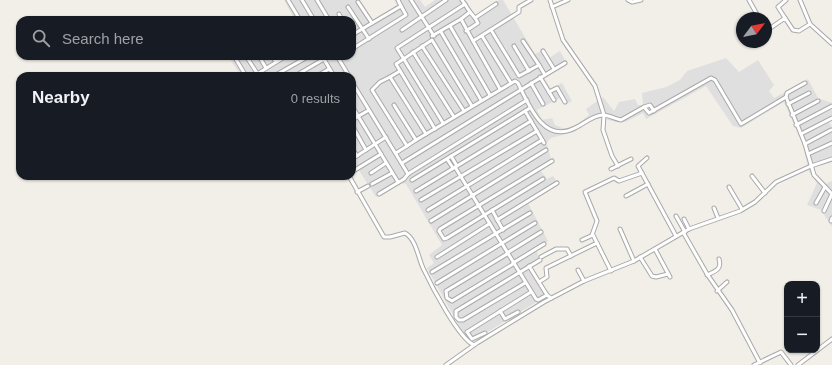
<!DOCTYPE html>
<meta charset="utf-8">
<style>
body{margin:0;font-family:Helvetica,sans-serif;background:#20242c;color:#f1f3f6}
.controls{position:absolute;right:12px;bottom:12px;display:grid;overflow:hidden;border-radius:8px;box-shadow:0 1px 3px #0004}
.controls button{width:36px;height:36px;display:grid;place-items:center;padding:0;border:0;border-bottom:1px solid #363941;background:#171b24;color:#f1f3f6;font:20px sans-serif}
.compass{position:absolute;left:736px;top:12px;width:36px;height:36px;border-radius:50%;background:#171b24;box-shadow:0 1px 3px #0004;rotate:58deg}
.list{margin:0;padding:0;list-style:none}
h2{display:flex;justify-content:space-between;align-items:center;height:52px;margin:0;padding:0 16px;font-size:17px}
h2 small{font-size:13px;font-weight:400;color:#9ea1a6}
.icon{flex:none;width:22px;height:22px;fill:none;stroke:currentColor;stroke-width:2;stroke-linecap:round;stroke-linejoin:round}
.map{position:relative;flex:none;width:832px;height:365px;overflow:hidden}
.search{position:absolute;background:#171b24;box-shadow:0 1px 3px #0004;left:16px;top:16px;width:340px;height:44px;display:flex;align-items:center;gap:10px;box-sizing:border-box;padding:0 14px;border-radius:12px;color:#9ea1a6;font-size:15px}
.panel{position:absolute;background:#171b24;box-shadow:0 1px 3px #0004;left:16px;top:72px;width:340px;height:108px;border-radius:12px}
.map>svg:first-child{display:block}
.residential{fill:#e0dfdf}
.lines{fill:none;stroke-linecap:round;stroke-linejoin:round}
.street-casing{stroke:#a9a9a9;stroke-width:5}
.street{stroke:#fff;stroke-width:3}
</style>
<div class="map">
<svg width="832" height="365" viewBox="0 0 832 365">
<rect width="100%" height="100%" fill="#f2efe9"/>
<polygon class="residential" points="284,0 358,0 372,21 397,5 394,0 420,0 425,7 435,0 465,0 476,16 499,0 503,0 535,54 543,50 549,58 560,51 567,64 544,78 551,89 562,83 572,101 565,105 560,98 537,110 542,120 552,118 555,125 565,129 578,124 589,115 586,109 603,97 614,111 619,102 635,99 638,105 643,105 642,93 666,87 680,80 687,71 726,58 739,72 758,60 774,85 769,91 774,98 808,79 818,98 832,103 832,118 828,121 832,127 832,157 812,164 815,175 826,184 832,181 832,227 821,210 807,205 817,183 809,172 802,142 784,102 741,128 733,126 706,86 646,119 643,113 625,122 616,122 601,118 592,120 574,132 551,138 546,143 552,162 540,170 547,179 553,176 558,183 528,203 548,241 536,250 540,259 530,267 548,295 471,342 467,340 427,268 434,263 429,255 442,245 406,184 401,183 376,197 358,169 352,173 352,76 241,76 228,56 352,56 352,20 295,20"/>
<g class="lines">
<g class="street-casing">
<g id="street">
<polyline points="288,0 300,20"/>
<polyline points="302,0 314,20"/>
<polyline points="317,0 329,20"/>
<polyline points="398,0 401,6"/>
<polyline points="411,0 434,36"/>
<polyline points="462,0 470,12"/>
<polyline points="550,0 563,40 595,86 604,115 603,130 612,156 618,166"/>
<polyline points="628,0 632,2 641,0"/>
<polyline points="749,0 759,18"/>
<polyline points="800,0 810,24 832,44"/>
<polyline points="358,2 372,23"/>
<polyline points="496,4 475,18 470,12 461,19 473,41 519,12 519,7 531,0"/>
<polyline points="348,7 369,39"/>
<polyline points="552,7 568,0"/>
<polyline points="339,14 342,20"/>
<polyline points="785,18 778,7 786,0"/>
<polyline points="450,26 490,95"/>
<polyline points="766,28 769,29 785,18 793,30 799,31 810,24"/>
<polyline points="402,30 446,0"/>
<polyline points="491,30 519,76 539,65 523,41"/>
<polyline points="466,31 478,23 475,18"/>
<polyline points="441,32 481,100"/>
<polyline points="352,35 401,6 406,15 352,49"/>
<polyline points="432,36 461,19"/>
<polyline points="482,36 511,83"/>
<polyline points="473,41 500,89"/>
<polyline points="422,46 464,111"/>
<polyline points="514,46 529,71"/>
<polyline points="543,51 554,69"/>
<polyline points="413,52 454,117"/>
<polyline points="234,56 246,76"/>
<polyline points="246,56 257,73"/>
<polyline points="259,56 266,68"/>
<polyline points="272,56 276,62"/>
<polyline points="322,56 334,76"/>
<polyline points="337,56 349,76"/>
<path d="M400,71L390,77L426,134L515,81L518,83C529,106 544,144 575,128C584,124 593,115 603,115C609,115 615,119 621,120L644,107L649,113L711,78L715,80L741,124L786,97L805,144L814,175L832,194"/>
<polyline points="545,75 565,63"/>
<polyline points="254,76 286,56"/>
<polyline points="274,76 309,56"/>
<polyline points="295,76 324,59"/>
<polyline points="317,76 329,69"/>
<polyline points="390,77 380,82 372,90 407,146 416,140"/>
<polyline points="540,77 554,100"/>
<polyline points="352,82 408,174"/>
<polyline points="531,83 543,104"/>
<polyline points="549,92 557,88 565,102"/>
<polyline points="786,97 787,93 805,83"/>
<polyline points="788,104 809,93"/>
<polyline points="394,105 416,140 426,134"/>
<polyline points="352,106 398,182"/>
<polyline points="644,107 650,105 654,111"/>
<polyline points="525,111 544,143"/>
<polyline points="792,115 818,101"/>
<polyline points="352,120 369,110"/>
<polyline points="443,123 397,48 465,4"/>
<polyline points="352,125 366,150"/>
<polyline points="796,125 832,106"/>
<polyline points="435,129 396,64 432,40 472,106"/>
<polyline points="801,134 832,118"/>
<polyline points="805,144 831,130"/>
<polyline points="352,148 357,156"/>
<polyline points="396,153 407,146"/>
<polyline points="808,154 832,143"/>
<polyline points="451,156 457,166"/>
<polyline points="647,158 638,166 676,236"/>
<polyline points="352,159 386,137"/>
<polyline points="447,159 453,168"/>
<polyline points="402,163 545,75 539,65"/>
<polyline points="455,167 536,299 538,300 547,295 551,298"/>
<polyline points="611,169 631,159"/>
<polyline points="355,170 381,154"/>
<polyline points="371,173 386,163"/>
<path d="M349,176L384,237H390L405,233C416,239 418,257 423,268C431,285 459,339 474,345"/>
<polyline points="752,176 765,193"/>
<polyline points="543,179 447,238 444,239 439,231 440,229 552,161"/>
<polyline points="412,180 530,108"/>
<polyline points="372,184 392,173"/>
<polyline points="729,187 742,209"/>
<polyline points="416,191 531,121"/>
<polyline points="357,192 368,186"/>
<polyline points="379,194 404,179 408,174 527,100"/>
<polyline points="626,196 648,184"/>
<polyline points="421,200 537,131"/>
<polyline points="816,203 825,187"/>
<polyline points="714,208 718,218"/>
<polyline points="428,210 542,140"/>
<polyline points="492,210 503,230"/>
<polyline points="824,211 832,194"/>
<polyline points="676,216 685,232"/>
<polyline points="684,219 689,229"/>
<polyline points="497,220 557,183"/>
<polyline points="431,221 546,150"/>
<polyline points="831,221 832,218"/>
<polyline points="620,229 634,261"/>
<polyline points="683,232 707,274 732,310 760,363"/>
<polyline points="592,235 597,221 585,192 614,178 619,181 642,173"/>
<polyline points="582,240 593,235 611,271"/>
<polyline points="655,249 670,277"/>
<polyline points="507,253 541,232"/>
<polyline points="507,254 446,291 447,298 452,301 513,264"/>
<polyline points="437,257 489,224"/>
<polyline points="541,257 556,249 567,249 571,256"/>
<polyline points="640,257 652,276 656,277 668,274"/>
<polyline points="513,263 544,244"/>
<polyline points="529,266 547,295"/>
<polyline points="578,270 584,281"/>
<polyline points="432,272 530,213"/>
<path d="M707,275C716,271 722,269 719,259"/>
<polyline points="539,282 547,277 546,268 597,243"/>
<polyline points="437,283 535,223"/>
<polyline points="525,283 463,320 459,320 456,317 456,311 540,260"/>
<polyline points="717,291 727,282"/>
<polyline points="500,311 505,319 518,312"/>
<polyline points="485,333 472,339 467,332 531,292"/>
<polyline points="446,365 477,343 544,302 584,281 634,261 689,229 740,211 755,202 776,182 811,166 832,159"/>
<polyline points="754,365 781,352 791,365"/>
<polyline points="798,365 832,339"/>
</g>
</g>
<use href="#street" class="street"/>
</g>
</svg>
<div class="controls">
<button>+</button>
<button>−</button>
</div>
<svg class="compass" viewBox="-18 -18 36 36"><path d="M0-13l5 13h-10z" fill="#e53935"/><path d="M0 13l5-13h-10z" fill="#9ea1a6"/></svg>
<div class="search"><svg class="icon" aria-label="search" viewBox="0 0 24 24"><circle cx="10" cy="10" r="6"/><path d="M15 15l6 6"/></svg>Search here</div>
<section class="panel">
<h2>Nearby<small>0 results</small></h2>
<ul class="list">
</ul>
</section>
</div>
